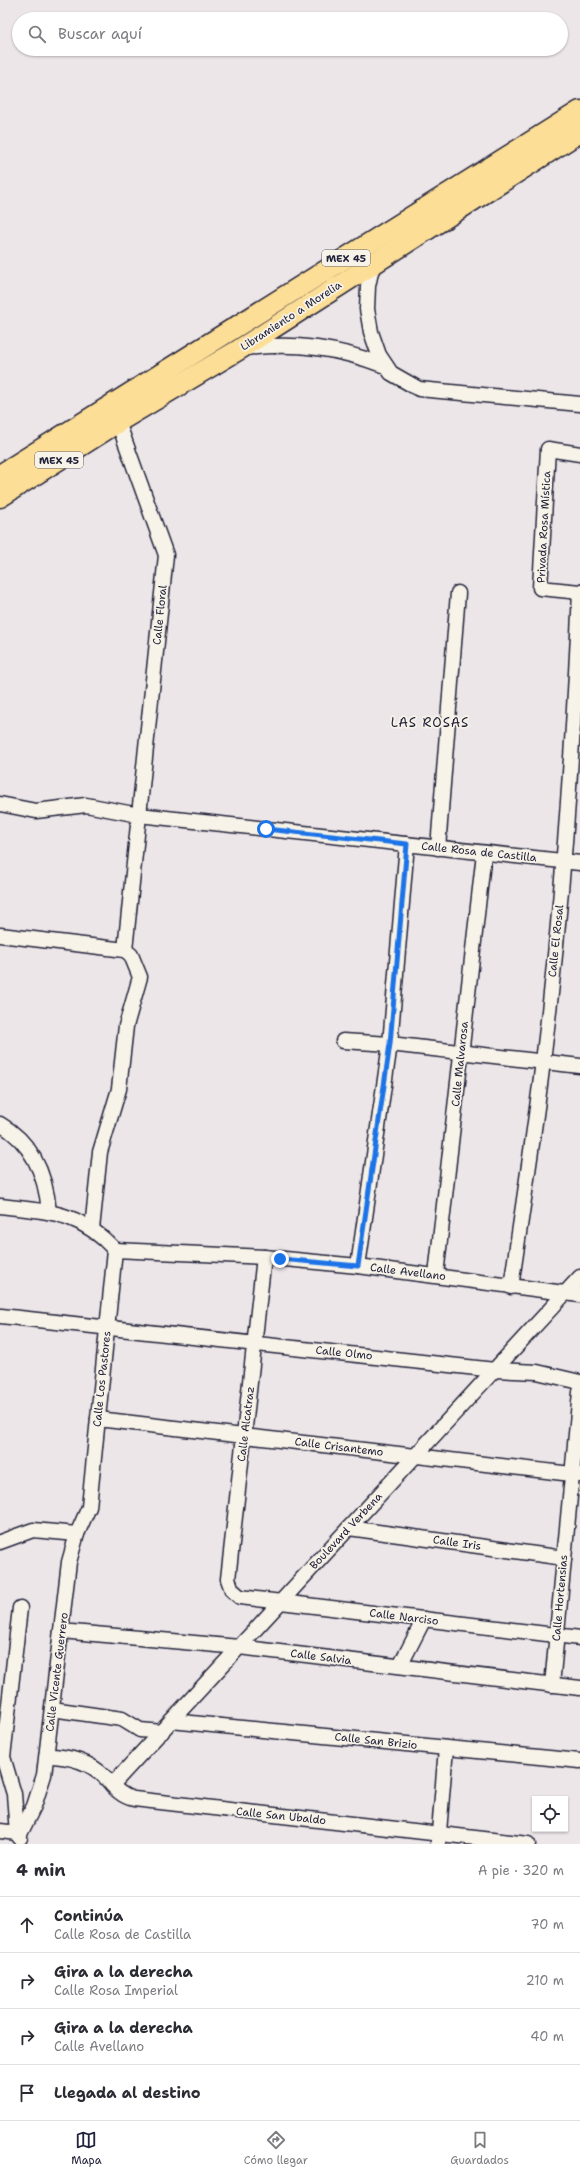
<!DOCTYPE html>
<html lang="es">
<meta charset="utf-8">
<style>
body{margin:0;font-family:"Shantell Sans",sans-serif;background:#f2f2f3;color:#2b2b33}
.controls{position:absolute;right:12px;bottom:12px;display:grid;overflow:hidden;border-radius:0px;box-shadow:0 1px 3px #0004}
.controls button{width:36px;height:36px;display:grid;place-items:center;padding:0;border:0;border-bottom:1px solid #e1e1e2;background:#fff;color:#2b2b33;font:20px sans-serif}
.stop{position:absolute;width:12px;height:12px;margin:-9px;border:3px solid #1a73e8;border-radius:50%;background:#fff}
.stop.end{background:#1a73e8;border-color:#fff;box-shadow:0 1px 4px #0008}
.list{margin:0;padding:0;list-style:none}
h2{display:flex;justify-content:space-between;align-items:center;height:52px;margin:0;padding:0 16px;font-size:17px}
h2 small{font-size:13px;font-weight:400;color:#7c7c81}
.list li{display:grid;grid-template-columns:26px 1fr auto;gap:12px;align-items:center;box-sizing:border-box;height:56px;padding:0 16px;border-top:1px solid #e1e1e2}
.list b{display:block;font-size:15px;white-space:nowrap}
.list p{margin:0;font-size:13px;white-space:nowrap;color:#7c7c81}
.list em{font-size:13px;font-style:normal;color:#7c7c81}
.icon{flex:none;width:22px;height:22px;fill:none;stroke:currentColor;stroke-width:2;stroke-linecap:round;stroke-linejoin:round}
.map{position:relative;flex:none;width:580px;height:1844px;overflow:hidden}
.search{position:absolute;background:#fff;box-shadow:0 1px 3px #0004;left:12px;right:12px;top:12px;height:44px;display:flex;align-items:center;gap:10px;box-sizing:border-box;padding:0 14px;border-radius:22px;color:#7c7c81;font-size:15px}
.sheet{height:276px;background:#fff}
nav{display:flex;justify-content:space-around;align-items:center;box-sizing:border-box;height:56px;border-top:1px solid #e1e1e2;background:#fff;font-size:11px;color:#7c7c81}
nav a{display:grid;justify-items:center;gap:2px}
nav .on{color:#22223b}
.map>svg:first-child{display:block}
.lines{fill:none;stroke-linecap:round;stroke-linejoin:round}
.minor-casing{stroke:#22223b;stroke-width:17}
.highway-casing{stroke:#22223b;stroke-width:23}
.minor{stroke:#f7f3e8;stroke-width:14}
.highway{stroke:#fdde96;stroke-width:20}
.route{stroke:#1a73e8;stroke-width:5}
.labels{text-anchor:middle;dominant-baseline:central;stroke-width:3.5;stroke-linejoin:round;paint-order:stroke}
.shield{fill:#f7f3e8;stroke:#62616f;stroke-width:1}
.shield-label{font-size:10px;font-weight:bold;fill:#22223b}
.street-label{font-size:11px;fill:#22223b;stroke:#f7f3e8}
.quarter-label{font-size:13px;letter-spacing:1px;fill:#22223b;stroke:#f7f3e8}
</style>
<div class="map">
<svg width="580" height="1844" viewBox="0 0 580 1844">
<rect width="100%" height="100%" fill="#ece6e8"/>
<filter id="ink" filterUnits="userSpaceOnUse"><feTurbulence type="fractalNoise" baseFrequency=".025" numOctaves="2"/><feDisplacementMap in="SourceGraphic" scale="8" xChannelSelector="R" yChannelSelector="G"/><feConvolveMatrix kernelMatrix="1 2 1 2 8 2 1 2 1" color-interpolation-filters="sRGB"/></filter>
<g filter="url(#ink)">
<g class="lines">
<g class="minor-casing">
<g id="minor">
<polyline points="373,263 368,286 367,309 371,332 379,355 391,373 419,389 580,404"/>
<path d="M246,348C296,342 339,348 385,366"/>
<polyline points="580,454 548,449 540,588 580,592"/>
<polyline points="0,804 36,811 86,805 139,815 580,863"/>
<polyline points="438,848 458,593"/>
<polyline points="0,935 125,950"/>
<polyline points="343,1041 390,1044 580,1066"/>
<path d="M0,1124C33,1143 46,1175 49,1212"/>
<path d="M0,1206C50,1212 79,1211 115,1250"/>
<polyline points="92,1229 100,1152 119,1089 126,1026 140,977 131,955 125,950 166,555 118,422"/>
<polyline points="115,1250 264,1257 358,1266 580,1295"/>
<polyline points="264,1257 228,1579 232,1590 240,1597 580,1638"/>
<polyline points="358,1266 390,1044 407,844"/>
<polyline points="436,1275 484,853"/>
<path d="M511,1287C522,1212 534,1136 543,1061C563,905 573,749 580,592"/>
<polyline points="1,1316 495,1370 537,1372 580,1382"/>
<polyline points="98,1419 580,1475"/>
<polyline points="349,1528 564,1558"/>
<polyline points="0,1542 33,1530 77,1534"/>
<polyline points="20,1608 3,1757 14,1794 17,1833 20,1838"/>
<polyline points="61,1631 239,1647 580,1688"/>
<polyline points="400,1666 424,1619"/>
<polyline points="552,1685 580,1392"/>
<polyline points="52,1709 122,1719 140,1730 162,1732"/>
<polyline points="171,1721 580,1761"/>
<path d="M47,1756C68,1756 89,1761 105,1777C114,1787 120,1796 134,1799L528,1844"/>
<polyline points="112,1785 580,1277"/>
<polyline points="0,1831 17,1833"/>
<polyline points="19,1836 34,1806 44,1775 69,1562 77,1534 89,1507 115,1250"/>
<polyline points="438,1844 446,1748"/>
</g>
</g>
<g class="highway-casing">
<g id="highway">
<polyline points="0,475 580,111"/>
<polyline points="0,497 118,422 240,349 580,132"/>
</g>
</g>
<use href="#minor" class="minor"/>
<use href="#highway" class="highway"/>
</g>
</g>
<g class="lines" filter="url(#ink)">
<polyline class="route" points="266,829 407,844 390,1044 358,1266 280,1259"/>
</g>
<g class="labels">
<g class="shield">
<rect x="322" y="250" width="48" height="16" rx="3"/>
<rect x="35" y="452" width="48" height="16" rx="3"/>
</g>
<g class="shield-label">
<text x="346" y="258">MEX 45</text>
<text x="59" y="460">MEX 45</text>
</g>
<g class="street-label">
<text transform="translate(291 316) rotate(-33)">Libramiento a Morelia</text>
<text transform="translate(544 527) rotate(-87)">Privada Rosa Mística</text>
<text transform="translate(160 615) rotate(-84)">Calle Floral</text>
<text transform="translate(479 852) rotate(6)">Calle Rosa de Castilla</text>
<text transform="translate(556 941) rotate(-84)">Calle El Rosal</text>
<text transform="translate(460 1064) rotate(-84)">Calle Malvarosa</text>
<text transform="translate(408 1272) rotate(7)">Calle Avellano</text>
<text transform="translate(344 1353) rotate(6)">Calle Olmo</text>
<text transform="translate(102 1379) rotate(-84)">Calle Los Pastores</text>
<text transform="translate(246 1424) rotate(-83)">Calle Alcatraz</text>
<text transform="translate(339 1447) rotate(7)">Calle Crisantemo</text>
<text transform="translate(346 1531) rotate(-47)">Boulevard Verbena</text>
<text transform="translate(457 1543) rotate(8)">Calle Iris</text>
<text transform="translate(560 1598) rotate(-85)">Calle Hortensias</text>
<text transform="translate(404 1617) rotate(7)">Calle Narciso</text>
<text transform="translate(321 1657) rotate(7)">Calle Salvia</text>
<text transform="translate(57 1672) rotate(-83)">Calle Vicente Guerrero</text>
<text transform="translate(376 1741) rotate(6)">Calle San Brizio</text>
<text transform="translate(281 1816) rotate(6)">Calle San Ubaldo</text>
</g>
<g class="quarter-label">
<text x="430" y="722">LAS ROSAS</text>
</g>
</g>
</svg>
<div class="controls">
<button><svg class="icon" aria-label="locate" viewBox="0 0 24 24"><circle cx="12" cy="12" r="6"/><path d="M12 2v4M12 18v4M2 12h4M18 12h4"/></svg></button>
</div>
<div class="stop" style="left:266px;top:829px"></div>
<div class="stop end" style="left:280px;top:1259px"></div>
<div class="search"><svg class="icon" aria-label="search" viewBox="0 0 24 24"><circle cx="10" cy="10" r="6"/><path d="M15 15l6 6"/></svg>Buscar aquí</div>
</div>
<section class="sheet">
<h2>4 min<small>A pie · 320 m</small></h2>
<ul class="list">
<li><svg class="icon" aria-label="ahead" viewBox="0 0 24 24"><path d="M12 20V5M6 11l6-6 6 6"/></svg><div><b>Continúa</b><p>Calle Rosa de Castilla</p></div><em>70 m</em></li>
<li><svg class="icon" aria-label="right" viewBox="0 0 24 24"><path d="M7 20v-9h11M14 6l5 5-5 5"/></svg><div><b>Gira a la derecha</b><p>Calle Rosa Imperial</p></div><em>210 m</em></li>
<li><svg class="icon" aria-label="right" viewBox="0 0 24 24"><path d="M7 20v-9h11M14 6l5 5-5 5"/></svg><div><b>Gira a la derecha</b><p>Calle Avellano</p></div><em>40 m</em></li>
<li><svg class="icon" aria-label="arrive" viewBox="0 0 24 24"><path d="M6 21V4h12l-3 4 3 4H6"/></svg><div><b>Llegada al destino</b></div></li>
</ul>
</section>
<nav>
<a class="on"><svg class="icon" aria-label="map" viewBox="0 0 24 24"><path d="M3 6l6-2 6 2 6-2v14l-6 2-6-2-6 2zM9 4v14M15 6v14"/></svg>Mapa</a>
<a><svg class="icon" aria-label="directions" viewBox="0 0 24 24"><path d="M12 3l9 9-9 9-9-9zM9 14v-3h6M13 9l2 2-2 2"/></svg>Cómo llegar</a>
<a><svg class="icon" aria-label="saved" viewBox="0 0 24 24"><path d="M7 4h10v16l-5-4-5 4z"/></svg>Guardados</a>
</nav>
